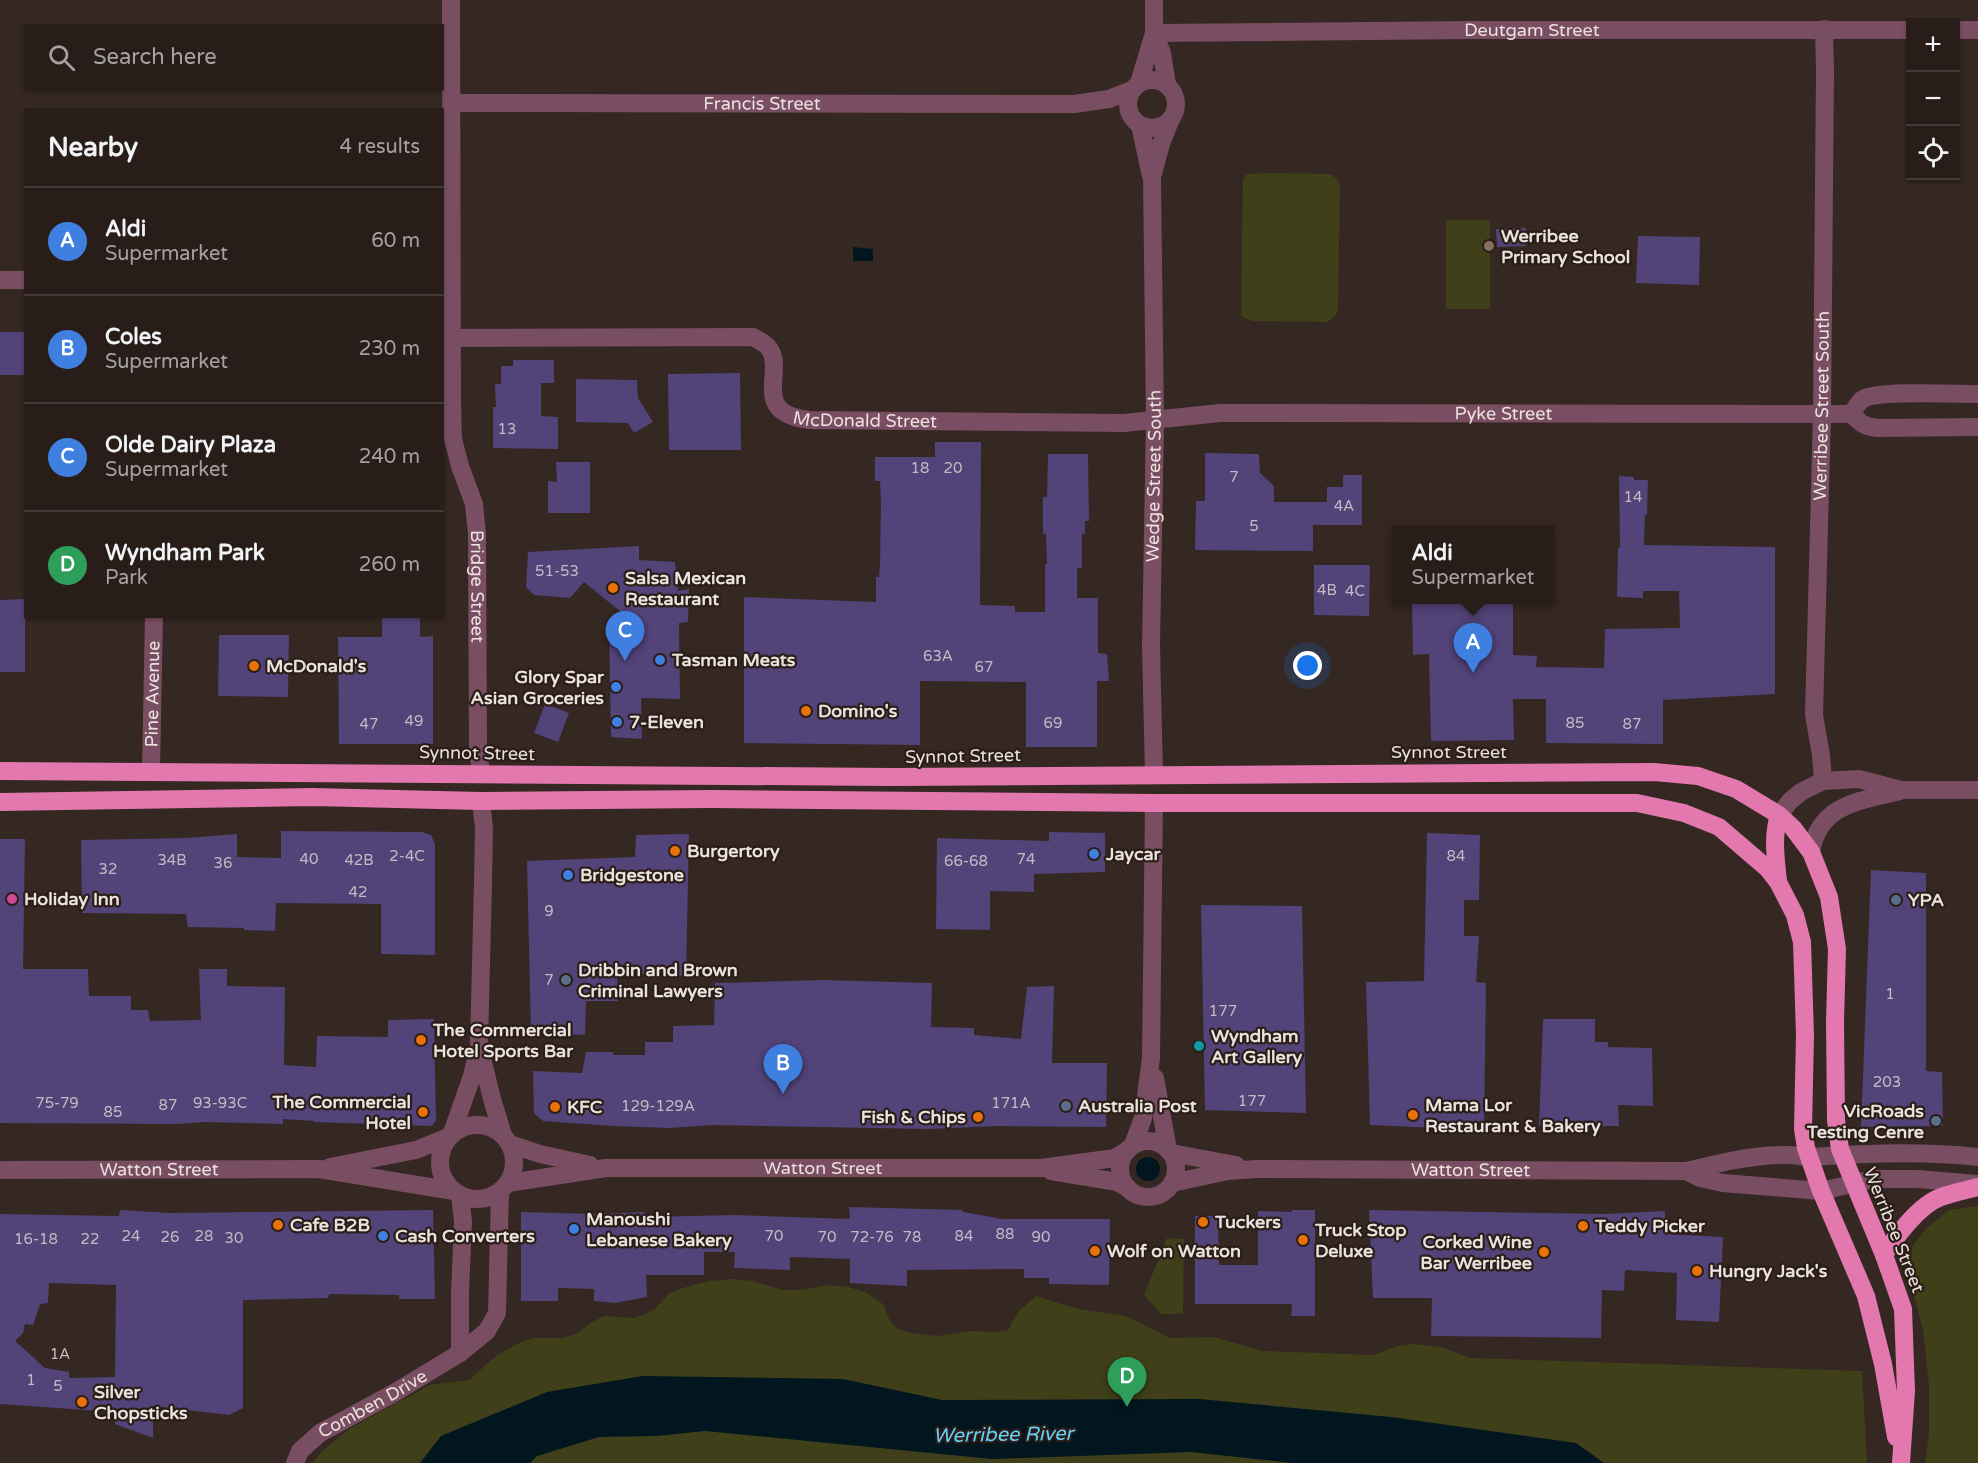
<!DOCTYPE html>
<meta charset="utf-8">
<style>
body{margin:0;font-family:"Varela Round",sans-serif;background:#302622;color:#f1f3f6}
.controls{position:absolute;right:18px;top:18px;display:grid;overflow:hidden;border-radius:0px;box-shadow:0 2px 4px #0004}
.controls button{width:54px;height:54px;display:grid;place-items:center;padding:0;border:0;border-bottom:2px solid #443b38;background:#281d19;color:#f1f3f6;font:30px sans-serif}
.you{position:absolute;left:1308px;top:666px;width:21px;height:21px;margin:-15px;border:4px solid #fff;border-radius:50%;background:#1a73e8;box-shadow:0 0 0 9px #1a73e833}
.badge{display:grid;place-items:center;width:39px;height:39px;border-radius:50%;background:#25d5ae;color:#fff;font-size:20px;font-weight:700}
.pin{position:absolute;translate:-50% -50px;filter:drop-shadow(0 2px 3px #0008)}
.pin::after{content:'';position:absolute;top:32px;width:21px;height:18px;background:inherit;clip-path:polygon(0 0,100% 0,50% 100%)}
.popup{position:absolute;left:1392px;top:526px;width:162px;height:78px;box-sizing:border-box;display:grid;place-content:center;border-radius:0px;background:#281d19;filter:drop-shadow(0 2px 4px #0005);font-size:20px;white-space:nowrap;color:#a5a2a2}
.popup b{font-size:22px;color:#f1f3f6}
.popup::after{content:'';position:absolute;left:50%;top:100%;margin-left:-12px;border:12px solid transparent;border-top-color:#281d19}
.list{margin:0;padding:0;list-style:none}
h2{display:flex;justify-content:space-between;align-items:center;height:78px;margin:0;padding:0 24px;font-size:26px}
h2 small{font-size:20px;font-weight:400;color:#a5a2a2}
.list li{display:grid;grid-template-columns:39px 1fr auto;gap:18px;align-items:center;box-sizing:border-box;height:108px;padding:0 24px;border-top:2px solid #443b38}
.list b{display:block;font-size:22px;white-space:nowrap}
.list p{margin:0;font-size:20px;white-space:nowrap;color:#a5a2a2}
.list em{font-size:20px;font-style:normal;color:#a5a2a2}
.icon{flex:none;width:33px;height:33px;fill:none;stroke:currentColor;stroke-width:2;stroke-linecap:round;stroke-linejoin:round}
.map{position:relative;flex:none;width:1978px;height:1463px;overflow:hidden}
.search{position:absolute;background:#281d19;box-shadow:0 2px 4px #0004;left:24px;top:24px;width:420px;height:66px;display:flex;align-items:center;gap:15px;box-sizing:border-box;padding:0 21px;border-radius:0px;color:#a5a2a2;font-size:22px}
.panel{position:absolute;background:#281d19;box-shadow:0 2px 4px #0004;left:24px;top:108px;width:420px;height:510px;border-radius:0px}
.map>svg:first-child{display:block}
.green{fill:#3f4019}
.water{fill:#01161f}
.building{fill:#524378;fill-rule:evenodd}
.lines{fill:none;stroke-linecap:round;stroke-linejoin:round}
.minor{stroke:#794d62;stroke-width:18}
.highway{stroke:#e378af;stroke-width:18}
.education-dot{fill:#8d6e63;stroke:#2b1d17;stroke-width:2}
.food-dot{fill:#e8710a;stroke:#2b1d17;stroke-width:2}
.shop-dot{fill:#3f7fe0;stroke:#2b1d17;stroke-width:2}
.hotel-dot{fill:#d1479c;stroke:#2b1d17;stroke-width:2}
.service-dot{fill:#5c6f8a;stroke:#2b1d17;stroke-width:2}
.culture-dot{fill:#0f9aa8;stroke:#2b1d17;stroke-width:2}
.labels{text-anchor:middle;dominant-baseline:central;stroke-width:4.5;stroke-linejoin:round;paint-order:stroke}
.number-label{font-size:15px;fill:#c5bac4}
.street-label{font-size:18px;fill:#ebe1dd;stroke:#2b1d17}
.poi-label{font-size:18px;font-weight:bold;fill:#ebe1dd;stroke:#2b1d17;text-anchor:start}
.water-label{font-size:20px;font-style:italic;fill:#66d1fc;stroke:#2b1d17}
</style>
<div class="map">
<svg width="1978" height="1463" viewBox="0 0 1978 1463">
<rect width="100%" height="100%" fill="#352721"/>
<g class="green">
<polygon points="1271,173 1331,174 1337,179 1340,185 1338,309 1336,315 1328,322 1253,321 1244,318 1241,315 1243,180 1247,174"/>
<rect x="1446" y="220" width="44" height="89"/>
<polygon points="1978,1206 1978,1463 1925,1463 1929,1434 1929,1386 1923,1329 1912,1289 1908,1257 1914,1244 1927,1228 1949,1210"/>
<polygon points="1167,1238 1184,1239 1183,1314 1161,1314 1144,1295"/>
<polygon points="733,1279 752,1281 783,1290 801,1290 828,1285 848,1287 865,1292 883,1304 890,1321 896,1328 910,1333 937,1336 972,1331 996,1332 1008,1330 1018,1312 1036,1296 1078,1309 1126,1316 1170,1338 1214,1337 1262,1351 1373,1355 1398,1346 1413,1344 1440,1347 1471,1358 1862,1371 1867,1463 313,1463 322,1451 351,1428 430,1385 469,1380 497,1355 523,1341 534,1338 563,1338 578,1333 592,1322 604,1316 633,1318 643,1315 655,1309 670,1293 683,1288 709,1281"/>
</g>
<g class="water">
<polygon points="853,247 873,249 873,261 853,261"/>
<circle cx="1148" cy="1169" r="12"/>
<polygon points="643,1376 843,1379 942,1400 1199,1399 1391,1417 1576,1443 1604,1463 1292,1463 1191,1452 992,1459 705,1431 657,1436 599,1437 537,1456 530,1463 420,1463 441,1436 547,1392"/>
</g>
<g class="building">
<polygon points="1526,228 1526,246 1497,247 1496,229"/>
<polygon points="1638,236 1700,237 1699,285 1636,283"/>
<rect x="0" y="332" width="26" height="43"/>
<polygon points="513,360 554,360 554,383 541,383 541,416 558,417 558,449 493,448 493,407 496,407 495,384 501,384 501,366 513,366"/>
<polygon points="740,373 741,450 669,450 668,374"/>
<polygon points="576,379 637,380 638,398 653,422 634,433 628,423 576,422"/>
<polygon points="935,442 981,442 980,605 1015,606 1015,612 1045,612 1045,564 1047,564 1046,534 1043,534 1043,497 1047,497 1048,454 1088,454 1089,521 1085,521 1085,534 1082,534 1082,568 1077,568 1077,598 1098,598 1098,653 1107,654 1109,681 1097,681 1097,747 1026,747 1026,682 920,681 920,745 744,743 744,597 876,602 876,577 879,577 880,564 881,503 880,481 875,481 875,457 935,457"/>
<polygon points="1205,453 1259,454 1260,473 1274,486 1274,502 1327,502 1327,487 1343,487 1343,475 1362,475 1362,525 1313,525 1313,551 1195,550 1196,501 1205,501"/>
<polygon points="556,462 590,462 590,513 548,513 548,481 557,482"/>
<polygon points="1619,476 1634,477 1634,480 1648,480 1647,515 1645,515 1644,545 1775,547 1775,694 1663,700 1663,744 1546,743 1546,699 1513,699 1514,740 1431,741 1429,654 1413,655 1412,600 1513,600 1513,655 1537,656 1536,667 1604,668 1605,629 1680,628 1679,591 1643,591 1643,598 1617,597 1618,548 1620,548"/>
<polygon points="639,546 639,560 675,562 678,591 689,589 688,622 679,623 680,699 641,698 642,739 611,737 609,627 621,612 584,582 570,598 534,595 526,587 528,552"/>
<polygon points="1314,565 1370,565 1369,616 1314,615"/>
<polygon points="25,599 25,672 0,672 0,600"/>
<polygon points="382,616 420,616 420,637 433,636 433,744 339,744 338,637 382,637"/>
<polygon points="219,635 289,635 288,697 218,696"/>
<polygon points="545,704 569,713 558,742 534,733"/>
<polygon points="281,831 422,832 431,835 435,844 435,955 381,954 381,904 276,903 275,931 244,930 244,928 188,927 186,914 82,913 81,840 186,838 237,834 237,857 281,858"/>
<polygon points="1049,832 1105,833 1105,872 1034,874 1034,892 990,891 990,930 936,929 937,838 1049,841"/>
<polygon points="1427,833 1480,835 1479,900 1464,900 1464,936 1479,936 1476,982 1486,983 1484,1130 1370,1125 1366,982 1424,981"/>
<polygon points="689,834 686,976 617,973 618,1001 586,1001 585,1035 531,1033 527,861 635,857 636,835"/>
<polygon points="0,839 25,839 23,969 88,969 89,996 131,996 131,1010 148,1010 150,1021 201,1020 199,969 227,969 227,986 285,987 284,1065 316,1067 317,1036 388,1037 388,1020 434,1019 436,1121 431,1126 314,1122 314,1121 283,1119 283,1124 205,1122 177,1124 0,1123"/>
<polygon points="1871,870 1926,873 1926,1071 1942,1072 1943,1126 1861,1127"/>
<polygon points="1201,905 1302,906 1306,1113 1205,1110"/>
<polygon points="823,980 932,983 931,1027 974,1028 974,1035 1021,1039 1027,987 1054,986 1052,1063 1107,1063 1106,1127 996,1126 929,1129 711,1125 670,1128 613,1126 543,1121 534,1113 533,1071 582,1073 586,1052 613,1052 613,1055 645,1055 645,1042 673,1042 673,1026 714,1025 715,983"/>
<polygon points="1543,1019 1595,1019 1595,1042 1608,1042 1608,1047 1652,1048 1653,1106 1618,1105 1619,1126 1539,1126"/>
<polygon points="849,1207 962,1210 963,1212 1002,1219 1110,1219 1109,1285 1049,1284 1049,1278 1024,1278 1024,1269 907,1270 907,1286 850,1283 850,1259 790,1257 790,1270 734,1268 735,1252 704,1252 704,1275 646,1275 647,1297 615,1303 594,1301 594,1289 558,1288 558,1301 521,1301 521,1212 595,1214 645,1212 645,1217 736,1215 850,1219"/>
<path d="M120,1210L170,1213L433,1210L435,1299H399V1295L329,1294L328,1298L243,1300V1408L229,1415L153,1406V1438L115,1424V1412L0,1404V1214L119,1216ZM49,1283L116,1285L115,1377L69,1378V1372L45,1368L15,1341L23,1333L25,1324L33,1325L40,1304L48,1303Z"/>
<polygon points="1292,1210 1315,1210 1315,1316 1291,1316 1292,1304 1195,1304 1195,1216 1218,1216 1219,1265 1258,1265 1258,1211 1292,1212"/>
<polygon points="1369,1210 1605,1214 1665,1211 1665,1234 1723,1237 1719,1322 1676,1320 1677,1273 1625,1270 1624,1291 1602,1290 1601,1338 1431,1336 1432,1298 1373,1298"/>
</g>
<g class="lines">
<g class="minor">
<path id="s1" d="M451,0L452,400L453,439L460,466L474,504L477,534L478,749L481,774"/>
<polyline points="1956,30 1978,30"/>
<path id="s2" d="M1154,33L1473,30H1910"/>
<polyline points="1154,33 1162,53 1167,85"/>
<circle cx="1152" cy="104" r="24"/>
<polyline points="1139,83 1154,33 1154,0"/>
<path id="s3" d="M452,103L1074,104L1109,99L1132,90"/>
<polyline points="1140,125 1151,176"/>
<polyline points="0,280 26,280"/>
<path id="s4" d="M453,338L753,337C758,340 765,343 769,348C786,371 749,413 809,420L1124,423L1220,413L1852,414"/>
<path d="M1852,414C1855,409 1858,402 1863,399C1877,390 1958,394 1978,394"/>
<path d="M1852,414C1860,424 1866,427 1879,428L1978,427"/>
<path id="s5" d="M151,770L154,616"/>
<path id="s6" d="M1154,774L1151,646L1155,419L1152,177L1161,144L1170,121"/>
<path id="s7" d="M1823,781L1821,755L1814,715L1822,414L1825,71L1824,29"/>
<polyline points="1779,815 1790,801 1801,792 1823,781 1859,779 1901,790 1978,790"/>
<path d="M1811,852C1819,804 1860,801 1900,791"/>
<polyline points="480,1050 492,1099 503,1135"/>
<polyline points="1155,1078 1168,1150"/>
<circle cx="477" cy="1162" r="37"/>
<polyline points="452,1133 472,1076 479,1046 483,882 484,828 481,801"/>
<circle cx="1148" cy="1169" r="28"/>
<polyline points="510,1144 540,1154 590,1165"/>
<polyline points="1133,1145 1143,1118 1151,1058 1154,803"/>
<polyline points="1171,1153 1236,1165"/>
<polyline points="330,1167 416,1150 448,1137"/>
<path id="s8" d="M0,1170L319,1169L454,1191"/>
<polyline points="1051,1171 1117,1182 1128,1188"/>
<polyline points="1686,1171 1700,1178 1723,1183 1821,1191 1873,1179 1918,1179 1978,1184"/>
<path id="s9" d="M508,1183L606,1168H1041L1115,1158L1128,1150"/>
<path id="s10" d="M1172,1183L1228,1171L1256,1169L1686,1171C1719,1163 1752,1155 1786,1155C1795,1155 1804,1157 1813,1157C1867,1153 1924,1151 1978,1157"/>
<polyline points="460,1353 460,1293 463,1221 460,1195"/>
<path id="s11" d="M295,1463L300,1451L320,1433L394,1393L460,1353L487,1331L497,1313L500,1191"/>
</g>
<g class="highway">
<polyline points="0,771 893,777 1654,772 1698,776 1736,789 1779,815 1793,828 1811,852 1829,897 1837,949 1835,1022 1836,1120 1840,1149 1884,1255 1903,1309 1906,1391 1901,1463"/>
<polyline points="0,802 312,797 481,801 711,799 1154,803 1637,803 1684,813 1719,827 1768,869 1778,882 1795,915 1802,942 1805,1035 1803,1129 1806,1148 1821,1191 1866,1296 1883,1364 1896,1437"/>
<path d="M1778,882C1776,859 1772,838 1779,815"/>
<path d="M1884,1255C1896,1236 1919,1205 1941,1197C1952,1193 1966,1190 1978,1187"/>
</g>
</g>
<circle class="education-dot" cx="1489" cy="246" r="6"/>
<g class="food-dot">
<circle cx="613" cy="588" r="6"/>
<circle cx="254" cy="666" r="6"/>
<circle cx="806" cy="711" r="6"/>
<circle cx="675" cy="851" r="6"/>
<circle cx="421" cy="1040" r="6"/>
<circle cx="555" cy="1107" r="6"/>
<circle cx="423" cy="1112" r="6"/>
<circle cx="1413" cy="1115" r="6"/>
<circle cx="978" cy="1117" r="6"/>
<circle cx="1203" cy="1222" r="6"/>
<circle cx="278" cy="1225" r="6"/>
<circle cx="1583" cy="1226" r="6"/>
<circle cx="1303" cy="1240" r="6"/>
<circle cx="1095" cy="1251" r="6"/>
<circle cx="1544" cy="1252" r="6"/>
<circle cx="1697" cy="1271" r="6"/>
<circle cx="82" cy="1402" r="6"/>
</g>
<g class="shop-dot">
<circle cx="660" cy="660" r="6"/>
<circle cx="616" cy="687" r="6"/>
<circle cx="617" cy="722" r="6"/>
<circle cx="1094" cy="854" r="6"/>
<circle cx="568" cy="875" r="6"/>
<circle cx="574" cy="1229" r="6"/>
<circle cx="383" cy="1236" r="6"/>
</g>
<circle class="hotel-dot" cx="12" cy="899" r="6"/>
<g class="service-dot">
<circle cx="1896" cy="900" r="6"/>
<circle cx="566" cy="980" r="6"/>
<circle cx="1066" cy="1106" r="6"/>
<circle cx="1936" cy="1121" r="6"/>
</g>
<circle class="culture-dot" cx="1199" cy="1046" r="6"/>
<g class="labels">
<g class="number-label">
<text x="507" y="429">13</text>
<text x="920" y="468">18</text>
<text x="953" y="468">20</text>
<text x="1234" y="477">7</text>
<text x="1633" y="497">14</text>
<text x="1344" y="506">4A</text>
<text x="1254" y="526">5</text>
<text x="557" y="571">51-53</text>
<text x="1327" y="590">4B</text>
<text x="1355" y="591">4C</text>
<text x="938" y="656">63A</text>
<text x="984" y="667">67</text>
<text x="414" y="721">49</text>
<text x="1053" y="723">69</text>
<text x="1575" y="723">85</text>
<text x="369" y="724">47</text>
<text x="1632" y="724">87</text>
<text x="407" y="856">2-4C</text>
<text x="1456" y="856">84</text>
<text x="309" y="859">40</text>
<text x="1026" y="859">74</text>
<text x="172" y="860">34B</text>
<text x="359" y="860">42B</text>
<text x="966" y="861">66-68</text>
<text x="223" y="863">36</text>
<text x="108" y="869">32</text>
<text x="358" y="892">42</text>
<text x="549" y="911">9</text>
<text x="549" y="980">7</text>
<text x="1890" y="994">1</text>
<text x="1223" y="1011">177</text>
<text x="1887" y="1082">203</text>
<text x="1252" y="1101">177</text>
<text x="57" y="1103">75-79</text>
<text x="220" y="1103">93-93C</text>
<text x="1011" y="1103">171A</text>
<text x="168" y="1105">87</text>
<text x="658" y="1106">129-129A</text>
<text x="113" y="1112">85</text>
<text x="1005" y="1234">88</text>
<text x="131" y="1236">24</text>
<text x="204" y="1236">28</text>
<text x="774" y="1236">70</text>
<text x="964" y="1236">84</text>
<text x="170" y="1237">26</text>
<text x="827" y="1237">70</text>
<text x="872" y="1237">72-76</text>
<text x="912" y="1237">78</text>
<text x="1041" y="1237">90</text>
<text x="234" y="1238">30</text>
<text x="36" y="1239">16-18</text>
<text x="90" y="1239">22</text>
<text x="60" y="1354">1A</text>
<text x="31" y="1380">1</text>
<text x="58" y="1386">5</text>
</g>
<g class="street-label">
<text stroke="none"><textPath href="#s2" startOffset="378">Deutgam Street</textPath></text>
<text stroke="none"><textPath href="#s3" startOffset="310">Francis Street</textPath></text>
<text stroke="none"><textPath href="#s7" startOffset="376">Werribee Street South</textPath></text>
<text stroke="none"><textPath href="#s4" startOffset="1110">Pyke Street</textPath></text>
<text stroke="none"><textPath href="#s4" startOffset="471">McDonald Street</textPath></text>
<text stroke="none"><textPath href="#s6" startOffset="298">Wedge Street South</textPath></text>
<text stroke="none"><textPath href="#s1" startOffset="590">Bridge Street</textPath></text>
<text stroke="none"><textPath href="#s5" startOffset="76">Pine Avenue</textPath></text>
<text x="1449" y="752">Synnot Street</text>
<text transform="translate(477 753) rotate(1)">Synnot Street</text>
<text transform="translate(963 756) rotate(-1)">Synnot Street</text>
<text stroke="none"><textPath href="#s9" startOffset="316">Watton Street</textPath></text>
<text stroke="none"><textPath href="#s8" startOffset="159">Watton Street</textPath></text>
<text stroke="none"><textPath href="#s10" startOffset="300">Watton Street</textPath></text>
<text transform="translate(1894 1230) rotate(68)">Werribee Street</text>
<text stroke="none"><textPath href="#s11" startOffset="100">Comben Drive</textPath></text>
</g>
<g class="poi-label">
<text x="1501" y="236">Werribee<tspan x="1501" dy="21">Primary School</tspan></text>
<text x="625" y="578">Salsa Mexican<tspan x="625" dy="21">Restaurant</tspan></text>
<text x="672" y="660">Tasman Meats</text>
<text x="266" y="666">McDonald's</text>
<text x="604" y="677" text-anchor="end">Glory Spar<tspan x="604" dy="21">Asian Groceries</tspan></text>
<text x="818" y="711">Domino's</text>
<text x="629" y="722">7-Eleven</text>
<text x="687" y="851">Burgertory</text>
<text x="1106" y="854">Jaycar</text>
<text x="580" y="875">Bridgestone</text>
<text x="24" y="899">Holiday Inn</text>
<text x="1908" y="900">YPA</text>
<text x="578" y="970">Dribbin and Brown<tspan x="578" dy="21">Criminal Lawyers</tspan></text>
<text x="433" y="1030">The Commercial<tspan x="433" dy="21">Hotel Sports Bar</tspan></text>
<text x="1211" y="1036">Wyndham<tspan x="1211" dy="21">Art Gallery</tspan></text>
<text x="411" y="1102" text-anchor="end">The Commercial<tspan x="411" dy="21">Hotel</tspan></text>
<text x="1425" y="1105">Mama Lor<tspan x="1425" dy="21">Restaurant &amp; Bakery</tspan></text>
<text x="1078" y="1106">Australia Post</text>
<text x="567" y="1107">KFC</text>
<text x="1924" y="1111" text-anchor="end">VicRoads<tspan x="1924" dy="21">Testing Cenre</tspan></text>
<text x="966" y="1117" text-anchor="end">Fish &amp; Chips</text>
<text x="586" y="1219">Manoushi<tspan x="586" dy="21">Lebanese Bakery</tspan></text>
<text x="1215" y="1222">Tuckers</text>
<text x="290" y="1225">Cafe B2B</text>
<text x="1595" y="1226">Teddy Picker</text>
<text x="1315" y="1230">Truck Stop<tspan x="1315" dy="21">Deluxe</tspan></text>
<text x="395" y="1236">Cash Converters</text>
<text x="1532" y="1242" text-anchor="end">Corked Wine<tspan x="1532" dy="21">Bar Werribee</tspan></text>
<text x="1107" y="1251">Wolf on Watton</text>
<text x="1709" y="1271">Hungry Jack's</text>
<text x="94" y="1392">Silver<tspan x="94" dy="21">Chopsticks</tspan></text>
</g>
<g class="water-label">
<text transform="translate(1003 1435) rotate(-1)">Werribee River</text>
</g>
</g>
</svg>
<div class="controls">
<button>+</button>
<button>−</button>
<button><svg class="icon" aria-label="locate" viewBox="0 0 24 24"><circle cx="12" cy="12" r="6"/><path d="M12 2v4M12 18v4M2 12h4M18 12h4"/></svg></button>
</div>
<div class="you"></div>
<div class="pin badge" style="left:1473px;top:673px;background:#3f7fe0">A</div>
<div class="popup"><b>Aldi</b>Supermarket</div>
<div class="pin badge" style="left:783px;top:1094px;background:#3f7fe0">B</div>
<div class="pin badge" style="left:625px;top:661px;background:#3f7fe0">C</div>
<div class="pin badge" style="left:1127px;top:1407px;background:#2e9e5b">D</div>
<div class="search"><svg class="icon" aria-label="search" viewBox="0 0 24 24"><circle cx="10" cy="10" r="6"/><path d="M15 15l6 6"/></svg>Search here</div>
<section class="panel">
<h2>Nearby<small>4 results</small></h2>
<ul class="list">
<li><span class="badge" style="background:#3f7fe0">A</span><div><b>Aldi</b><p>Supermarket</p></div><em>60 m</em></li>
<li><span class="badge" style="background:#3f7fe0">B</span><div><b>Coles</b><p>Supermarket</p></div><em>230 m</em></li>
<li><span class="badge" style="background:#3f7fe0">C</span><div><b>Olde Dairy Plaza</b><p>Supermarket</p></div><em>240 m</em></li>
<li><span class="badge" style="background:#2e9e5b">D</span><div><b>Wyndham Park</b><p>Park</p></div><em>260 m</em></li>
</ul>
</section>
</div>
